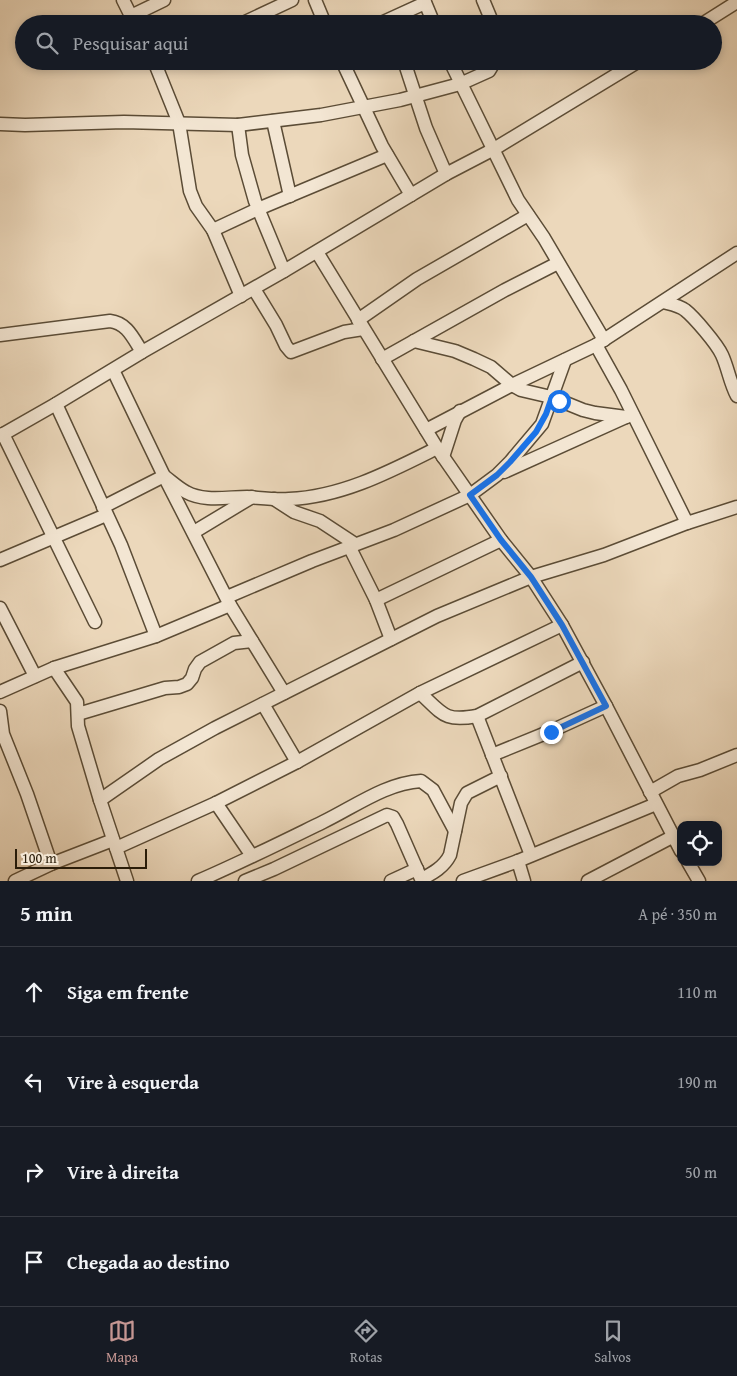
<!DOCTYPE html>
<html lang="pt">
<meta charset="utf-8">
<style>
body{margin:0;font-family:"Gentium Book Plus",serif;background:#242831;color:#f1f3f6}
.controls{position:absolute;right:15px;bottom:15px;display:grid;overflow:hidden;border-radius:10px;box-shadow:0 2px 8px #0003}
.controls button{width:45px;height:45px;display:grid;place-items:center;padding:0;border:0;border-bottom:1px solid #363941;background:#171b24;color:#f1f3f6;font:25px sans-serif}
.scale{position:absolute;left:15px;bottom:12px;width:132px;box-sizing:border-box;padding-left:5px;border:2px solid #2b1d09;border-top:0;font-size:14px;line-height:18px;white-space:nowrap;color:#2b1d09;-webkit-text-stroke:4px #f3e6d3;paint-order:stroke}
.stop{position:absolute;width:15px;height:15px;margin:-11px;border:4px solid #1a73e8;border-radius:50%;background:#fff}
.stop.end{background:#1a73e8;border-color:#fff;box-shadow:0 1px 5px #0008}
.list{margin:0;padding:0;list-style:none}
h2{display:flex;justify-content:space-between;align-items:center;height:65px;margin:0;padding:0 20px;font-size:21px}
h2 small{font-size:16px;font-weight:400;color:#9ea1a6}
.list li{display:grid;grid-template-columns:32px 1fr auto;gap:15px;align-items:center;box-sizing:border-box;height:90px;padding:0 20px;border-top:1px solid #363941}
.list b{display:block;font-size:19px;white-space:nowrap}
.list em{font-size:16px;font-style:normal;color:#9ea1a6}
.icon{flex:none;width:28px;height:28px;fill:none;stroke:currentColor;stroke-width:2;stroke-linecap:round;stroke-linejoin:round}
.map{position:relative;flex:none;width:737px;height:881px;overflow:hidden}
.search{position:absolute;background:#171b24;box-shadow:0 2px 8px #0003;left:15px;right:15px;top:15px;height:55px;display:flex;align-items:center;gap:12px;box-sizing:border-box;padding:0 18px;border-radius:28px;color:#9ea1a6;font-size:19px}
.sheet{height:425px;background:#171b24}
nav{display:flex;justify-content:space-around;align-items:center;box-sizing:border-box;height:70px;border-top:1px solid #363941;background:#171b24;font-size:14px;color:#9ea1a6}
nav a{display:grid;justify-items:center;gap:2px}
nav .on{color:#c59692}
.map>svg:first-child{display:block}
.lines{fill:none;stroke-linecap:round;stroke-linejoin:round}
.minor-casing{stroke:#5b4c36;stroke-width:15}
.minor{stroke:#f3e6d3;stroke-width:12}
.route{stroke:#1a73e8;stroke-width:6}
</style>
<div class="map">
<svg width="737" height="881" viewBox="0 0 737 881">
<rect width="100%" height="100%" fill="#ecd8bb"/>
<filter id="stains"><feTurbulence type="fractalNoise" baseFrequency=".004" numOctaves="4"/><feColorMatrix values="0 0 0 0 .2 0 0 0 0 .09 0 0 0 0 .02 0 0 0 .5 -.17"/></filter>
<radialGradient id="worn" r=".72"><stop offset=".6" stop-color="#630" stop-opacity="0"/><stop offset="1" stop-color="#630" stop-opacity=".3"/></radialGradient>
<g class="lines">
<g class="minor-casing">
<g id="minor">
<polyline points="123,0 135,24"/>
<polyline points="315,0 325,24"/>
<polyline points="424,0 434,24"/>
<polyline points="483,0 493,24"/>
<polyline points="131,16 164,0"/>
<polyline points="241,24 292,0"/>
<polyline points="379,24 425,3"/>
<polyline points="702,24 737,2"/>
<polyline points="154,61 179,123 190,191 196,206 213,230 241,296"/>
<polyline points="342,61 382,146 411,195"/>
<polyline points="404,61 426,128 446,174"/>
<polyline points="450,61 518,200 544,238 604,340"/>
<polyline points="273,121 290,196"/>
<polyline points="0,124 25,125 124,122 238,125 321,115 400,100 460,84 489,71 495,61"/>
<polyline points="238,125 242,155 255,201 284,271"/>
<polyline points="213,230 258,209 387,155"/>
<polyline points="317,252 437,448 501,540 531,577 562,625 606,706 681,851"/>
<polyline points="254,289 276,325 286,346 291,352 344,332 363,329"/>
<path d="M663,302C670,304 678,305 685,310C694,317 717,344 722,355C728,368 730,383 737,396"/>
<polyline points="358,320 417,279 528,215"/>
<path d="M0,335L110,321C127,323 133,338 142,352"/>
<polyline points="414,341 455,351 474,359 491,367 512,385 521,390 551,397 583,410 595,413 626,417 633,415"/>
<polyline points="596,345 621,390 687,523"/>
<polyline points="382,359 505,290 558,263"/>
<polyline points="113,370 164,476 230,605 284,693"/>
<polyline points="56,404 121,545 156,636"/>
<polyline points="426,430 512,385 596,345 737,253"/>
<polyline points="3,434 95,622"/>
<polyline points="0,436 56,404 142,352 284,271 446,174 494,149 639,61"/>
<polyline points="443,457 455,420 460,411"/>
<polyline points="504,472 626,417"/>
<polyline points="274,499 294,512 320,521 355,544"/>
<path d="M103,507L164,476C171,481 178,488 186,492C204,502 227,497 247,497C261,498 275,500 289,499C342,497 391,471 437,448"/>
<polyline points="194,532 252,497"/>
<polyline points="349,546 376,600 391,639"/>
<polyline points="0,560 106,515"/>
<polyline points="227,597 312,561 394,530 470,495 497,475 510,462 542,424 565,360"/>
<polyline points="376,600 501,540"/>
<polyline points="0,608 35,676"/>
<polyline points="54,668 156,636 230,605"/>
<polyline points="0,692 54,668 77,702 78,726 100,800 127,881"/>
<path d="M420,693C443,714 444,722 477,716L583,662"/>
<polyline points="263,704 297,762"/>
<polyline points="0,711 3,734 27,794 51,864"/>
<polyline points="78,714 165,688 179,687 187,684 192,678 195,669 200,662 234,643 252,641"/>
<polyline points="477,716 531,855"/>
<polyline points="492,755 551,731 606,706"/>
<polyline points="650,792 678,776 700,770 737,755"/>
<polyline points="100,800 159,759 215,728 437,616 531,577 604,555 687,523 737,507"/>
<polyline points="216,803 252,856"/>
<polyline points="116,848 216,803 297,762 420,693 562,625"/>
<polyline points="518,861 524,881"/>
<polyline points="688,862 699,881"/>
<path d="M422,879C433,873 444,867 450,855L461,803L467,793L501,776"/>
<polyline points="15,881 51,864 113,840"/>
<path d="M198,881C240,863 282,842 323,822C354,807 386,783 421,781L433,790L455,831"/>
<polyline points="245,881 274,869 387,815 393,817 397,824 422,881"/>
<polyline points="391,881 417,869"/>
<polyline points="463,881 518,861 656,804"/>
<polyline points="588,881 672,837"/>
</g>
</g>
<use href="#minor" class="minor"/>
</g>
<g class="lines">
<polyline class="route" points="551,732 606,706 562,625 531,577 501,540 470,495 497,475 510,462 536,432 546,414 552,397 559,401"/>
</g>
<rect width="100%" height="100%" filter="url(#stains)"/>
<rect width="100%" height="100%" fill="url(#worn)"/>
</svg>
<div class="controls">
<button><svg class="icon" aria-label="locate" viewBox="0 0 24 24"><circle cx="12" cy="12" r="6"/><path d="M12 2v4M12 18v4M2 12h4M18 12h4"/></svg></button>
</div>
<div class="scale">100 m</div>
<div class="stop" style="left:559px;top:401px"></div>
<div class="stop end" style="left:551px;top:732px"></div>
<div class="search"><svg class="icon" aria-label="search" viewBox="0 0 24 24"><circle cx="10" cy="10" r="6"/><path d="M15 15l6 6"/></svg>Pesquisar aqui</div>
</div>
<section class="sheet">
<h2>5 min<small>A pé · 350 m</small></h2>
<ul class="list">
<li><svg class="icon" aria-label="ahead" viewBox="0 0 24 24"><path d="M12 20V5M6 11l6-6 6 6"/></svg><div><b>Siga em frente</b></div><em>110 m</em></li>
<li><svg class="icon" aria-label="left" viewBox="0 0 24 24"><path d="M17 20v-9H6M10 6l-5 5 5 5"/></svg><div><b>Vire à esquerda</b></div><em>190 m</em></li>
<li><svg class="icon" aria-label="right" viewBox="0 0 24 24"><path d="M7 20v-9h11M14 6l5 5-5 5"/></svg><div><b>Vire à direita</b></div><em>50 m</em></li>
<li><svg class="icon" aria-label="arrive" viewBox="0 0 24 24"><path d="M6 21V4h12l-3 4 3 4H6"/></svg><div><b>Chegada ao destino</b></div></li>
</ul>
</section>
<nav>
<a class="on"><svg class="icon" aria-label="map" viewBox="0 0 24 24"><path d="M3 6l6-2 6 2 6-2v14l-6 2-6-2-6 2zM9 4v14M15 6v14"/></svg>Mapa</a>
<a><svg class="icon" aria-label="directions" viewBox="0 0 24 24"><path d="M12 3l9 9-9 9-9-9zM9 14v-3h6M13 9l2 2-2 2"/></svg>Rotas</a>
<a><svg class="icon" aria-label="saved" viewBox="0 0 24 24"><path d="M7 4h10v16l-5-4-5 4z"/></svg>Salvos</a>
</nav>
